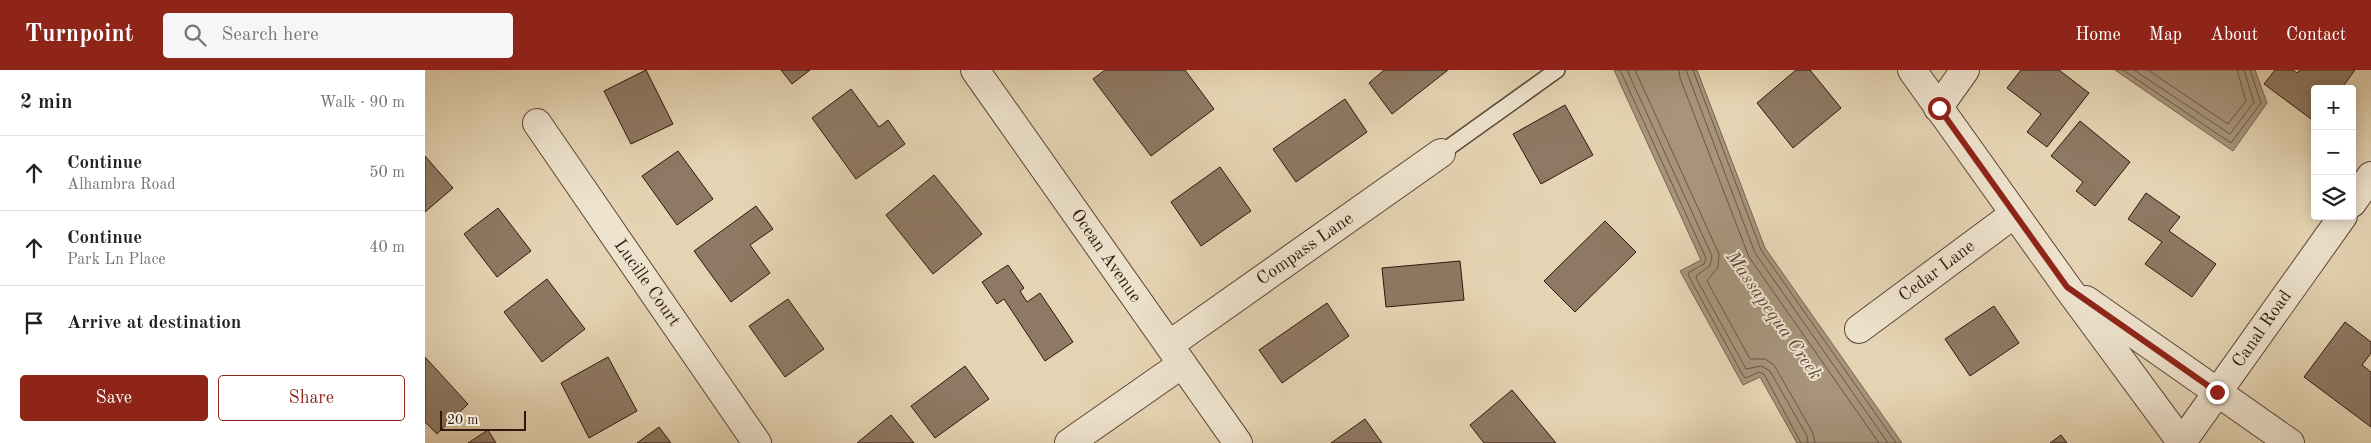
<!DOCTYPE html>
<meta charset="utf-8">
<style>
body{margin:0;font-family:"Old Standard TT",serif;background:#f6f6f6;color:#222}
.controls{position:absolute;right:15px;top:15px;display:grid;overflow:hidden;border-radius:5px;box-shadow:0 2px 12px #0003}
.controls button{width:45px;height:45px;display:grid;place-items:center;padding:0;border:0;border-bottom:1px solid #e0e0e0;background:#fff;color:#222;font:25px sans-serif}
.scale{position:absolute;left:15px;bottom:12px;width:86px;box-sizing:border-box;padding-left:5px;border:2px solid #30170e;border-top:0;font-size:14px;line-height:18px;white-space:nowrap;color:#30170e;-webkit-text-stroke:4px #eee3ce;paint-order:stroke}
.stop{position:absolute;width:15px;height:15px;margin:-11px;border:4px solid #8f2418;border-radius:50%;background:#fff}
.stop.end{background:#8f2418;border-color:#fff;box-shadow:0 1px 5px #0008}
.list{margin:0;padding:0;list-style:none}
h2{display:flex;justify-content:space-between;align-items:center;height:65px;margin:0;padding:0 20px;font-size:21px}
h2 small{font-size:16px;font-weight:400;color:#767676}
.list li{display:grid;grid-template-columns:32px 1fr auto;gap:15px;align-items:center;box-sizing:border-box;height:75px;padding:0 20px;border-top:1px solid #e0e0e0}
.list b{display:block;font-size:19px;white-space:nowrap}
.list p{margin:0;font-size:16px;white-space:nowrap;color:#767676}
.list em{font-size:16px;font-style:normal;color:#767676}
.actions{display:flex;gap:10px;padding:15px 20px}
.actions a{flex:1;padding:11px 0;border:1px solid #8f2418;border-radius:5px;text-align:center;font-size:18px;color:#8f2418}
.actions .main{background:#8f2418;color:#fff}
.icon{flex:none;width:28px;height:28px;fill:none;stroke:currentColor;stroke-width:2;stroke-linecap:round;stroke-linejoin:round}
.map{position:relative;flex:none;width:1946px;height:373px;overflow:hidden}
header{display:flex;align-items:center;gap:30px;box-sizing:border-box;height:70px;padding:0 25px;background:#8f2418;color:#fff}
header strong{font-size:24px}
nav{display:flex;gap:28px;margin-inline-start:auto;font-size:18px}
.search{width:350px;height:45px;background:#f6f6f6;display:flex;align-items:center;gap:12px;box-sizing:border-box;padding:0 18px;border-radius:5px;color:#767676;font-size:19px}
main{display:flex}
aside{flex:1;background:#fff}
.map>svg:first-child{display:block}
.water{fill:#a7947b;stroke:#77624f}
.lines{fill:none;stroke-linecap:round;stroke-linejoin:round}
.shore{stroke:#6c5644;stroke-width:1}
.building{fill:#8e7964;stroke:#30170e}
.service-casing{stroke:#5d4637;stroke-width:18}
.minor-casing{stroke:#5d4637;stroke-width:30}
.service{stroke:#eee3ce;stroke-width:15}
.minor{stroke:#eee3ce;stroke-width:28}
.route{stroke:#8f2418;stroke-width:6}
.labels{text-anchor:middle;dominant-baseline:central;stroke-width:4;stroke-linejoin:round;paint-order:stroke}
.street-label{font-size:18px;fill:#30170e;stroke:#eee3ce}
.water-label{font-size:19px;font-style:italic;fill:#60493a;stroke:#eee3ce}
</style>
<header>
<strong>Turnpoint</strong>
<div class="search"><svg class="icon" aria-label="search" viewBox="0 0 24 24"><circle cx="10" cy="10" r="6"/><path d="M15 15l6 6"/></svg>Search here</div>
<nav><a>Home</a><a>Map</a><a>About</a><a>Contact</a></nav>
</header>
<main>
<aside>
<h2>2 min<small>Walk · 90 m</small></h2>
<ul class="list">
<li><svg class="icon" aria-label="ahead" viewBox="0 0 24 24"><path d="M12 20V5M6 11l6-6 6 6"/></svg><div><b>Continue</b><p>Alhambra Road</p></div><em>50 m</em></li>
<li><svg class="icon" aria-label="ahead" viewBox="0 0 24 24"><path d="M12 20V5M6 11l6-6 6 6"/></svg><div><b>Continue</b><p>Park Ln Place</p></div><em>40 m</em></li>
<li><svg class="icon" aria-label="arrive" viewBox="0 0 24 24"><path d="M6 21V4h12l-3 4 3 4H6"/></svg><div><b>Arrive at destination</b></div></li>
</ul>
<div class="actions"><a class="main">Save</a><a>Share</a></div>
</aside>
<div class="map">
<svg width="1946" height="373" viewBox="0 0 1946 373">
<rect width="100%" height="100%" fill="#e5d4b3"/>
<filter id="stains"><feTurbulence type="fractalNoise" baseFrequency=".004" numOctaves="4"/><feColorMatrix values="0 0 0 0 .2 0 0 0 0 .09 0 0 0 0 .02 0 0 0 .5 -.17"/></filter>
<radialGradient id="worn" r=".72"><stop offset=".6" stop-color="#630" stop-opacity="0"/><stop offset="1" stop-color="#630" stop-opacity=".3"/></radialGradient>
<g class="water">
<polygon points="1189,0 1272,0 1340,178 1477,373 1372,373 1335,307 1318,315 1255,201 1276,190"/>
<polygon points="1690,0 1830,0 1842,33 1808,81"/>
</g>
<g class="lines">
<g class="shore">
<polyline points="1195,0 1281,188 1279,194 1264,202 1263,205 1319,307 1321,308 1334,302 1339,304 1376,373"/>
<polyline points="1202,0 1287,186 1285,196 1272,205 1271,208 1321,299 1336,296 1345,301 1382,366 1383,373"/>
<polyline points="1210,0 1294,184 1293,197 1282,211 1325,289 1340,289 1349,295 1388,363 1390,373"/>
<polyline points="1254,0 1255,8 1324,187 1454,373"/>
<polyline points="1261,0 1330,183 1463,373"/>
<polyline points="1268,0 1336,180 1471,373"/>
<polyline points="1698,0 1806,73 1836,33 1825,0"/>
<polyline points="1709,0 1805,64 1829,32 1819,0"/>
<polyline points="1723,0 1803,54 1821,31 1812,0"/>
</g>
</g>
<g class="building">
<polygon points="221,0 248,54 206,74 179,21"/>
<polygon points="356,0 385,0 367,14"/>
<polygon points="680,0 760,0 789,39 726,86 668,9"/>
<polygon points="959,0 1023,0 967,44 944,13"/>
<polygon points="1371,0 1385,0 1416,38 1368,78 1332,33"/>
<polygon points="1596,0 1634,0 1664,23 1622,77 1602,62 1616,44 1582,18"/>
<polygon points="1850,0 1868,0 1872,3 1875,0 1930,0 1916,19 1890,19 1890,52 1839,14"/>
<polygon points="426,19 454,57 463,50 480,74 431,109 387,48"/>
<polygon points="920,29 942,62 871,112 848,79"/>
<polygon points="1140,35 1168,85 1116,114 1088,64"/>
<polygon points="1655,51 1705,92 1670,136 1651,121 1658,112 1626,86"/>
<polygon points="253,81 288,129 252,155 217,106"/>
<polygon points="0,86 28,118 0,142"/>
<polygon points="795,97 826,141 776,176 746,132"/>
<polygon points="509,105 557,164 508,204 461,145"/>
<polygon points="1721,123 1755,147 1744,161 1791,194 1767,227 1720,194 1737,172 1703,149"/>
<polygon points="331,136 348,159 325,175 345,203 306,232 269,181"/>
<polygon points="73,138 106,181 72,207 39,164"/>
<polygon points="1180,151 1211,182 1150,242 1119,211"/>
<polygon points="1035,191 1039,230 961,237 957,198"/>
<polygon points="583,195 599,218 595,221 602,232 615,223 648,272 620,291 579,229 572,234 557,212"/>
<polygon points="122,209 160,259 117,292 79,242"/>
<polygon points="363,229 399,279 360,307 324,256"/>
<polygon points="902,233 924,266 857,313 834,280"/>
<polygon points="1569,236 1594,273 1545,306 1520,269"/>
<polygon points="1920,252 1946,272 1946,283 1937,295 1946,302 1946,357 1879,307"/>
<polygon points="0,287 43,334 12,364 0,352"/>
<polygon points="183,287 212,341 164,368 136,313"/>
<polygon points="540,296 564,329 510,368 486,336"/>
<polygon points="1087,320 1131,373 1059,373 1045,355"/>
<polygon points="466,345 489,373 432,373"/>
<polygon points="940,349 957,373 906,373"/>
<polygon points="234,357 246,373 212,373"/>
<polygon points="63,360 71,373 43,373"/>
<polygon points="1636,365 1642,373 1625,373"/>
</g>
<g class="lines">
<g class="service-casing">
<polyline id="service" points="1016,83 1132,0"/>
</g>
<g class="minor-casing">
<g id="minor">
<polyline points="550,0 813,373"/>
<polyline points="1487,0 1642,217 1757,373"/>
<polyline points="1513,38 1540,0"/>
<polyline points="112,53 332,373"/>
<polyline points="1927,133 1946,106"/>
<polyline points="1661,230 1865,373"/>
<polyline points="1434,259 1589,144"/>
<polyline points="744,275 1016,83"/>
<polyline points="1757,372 1918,146"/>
<polyline points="644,373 757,294"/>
</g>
</g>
<use href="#service" class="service"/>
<use href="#minor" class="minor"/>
</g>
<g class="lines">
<polyline class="route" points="1514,38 1642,217 1792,322"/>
</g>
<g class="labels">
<g class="street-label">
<text transform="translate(880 179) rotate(-35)">Compass Lane</text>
<text transform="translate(681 186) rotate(55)">Ocean Avenue</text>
<text transform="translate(1512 201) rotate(-37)">Cedar Lane</text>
<text transform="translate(222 213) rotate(55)">Lucille Court</text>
<text transform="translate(1837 259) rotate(-55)">Canal Road</text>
</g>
<g class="water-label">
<text transform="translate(1348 246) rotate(55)">Massapequa Creek</text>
</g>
</g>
<rect width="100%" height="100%" filter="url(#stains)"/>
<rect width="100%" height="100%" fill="url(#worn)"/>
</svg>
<div class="controls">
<button>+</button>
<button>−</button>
<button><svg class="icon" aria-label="layers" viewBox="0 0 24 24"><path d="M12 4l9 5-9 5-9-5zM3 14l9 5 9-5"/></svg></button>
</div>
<div class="scale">20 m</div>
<div class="stop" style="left:1514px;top:38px"></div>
<div class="stop end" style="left:1792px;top:322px"></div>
</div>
</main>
